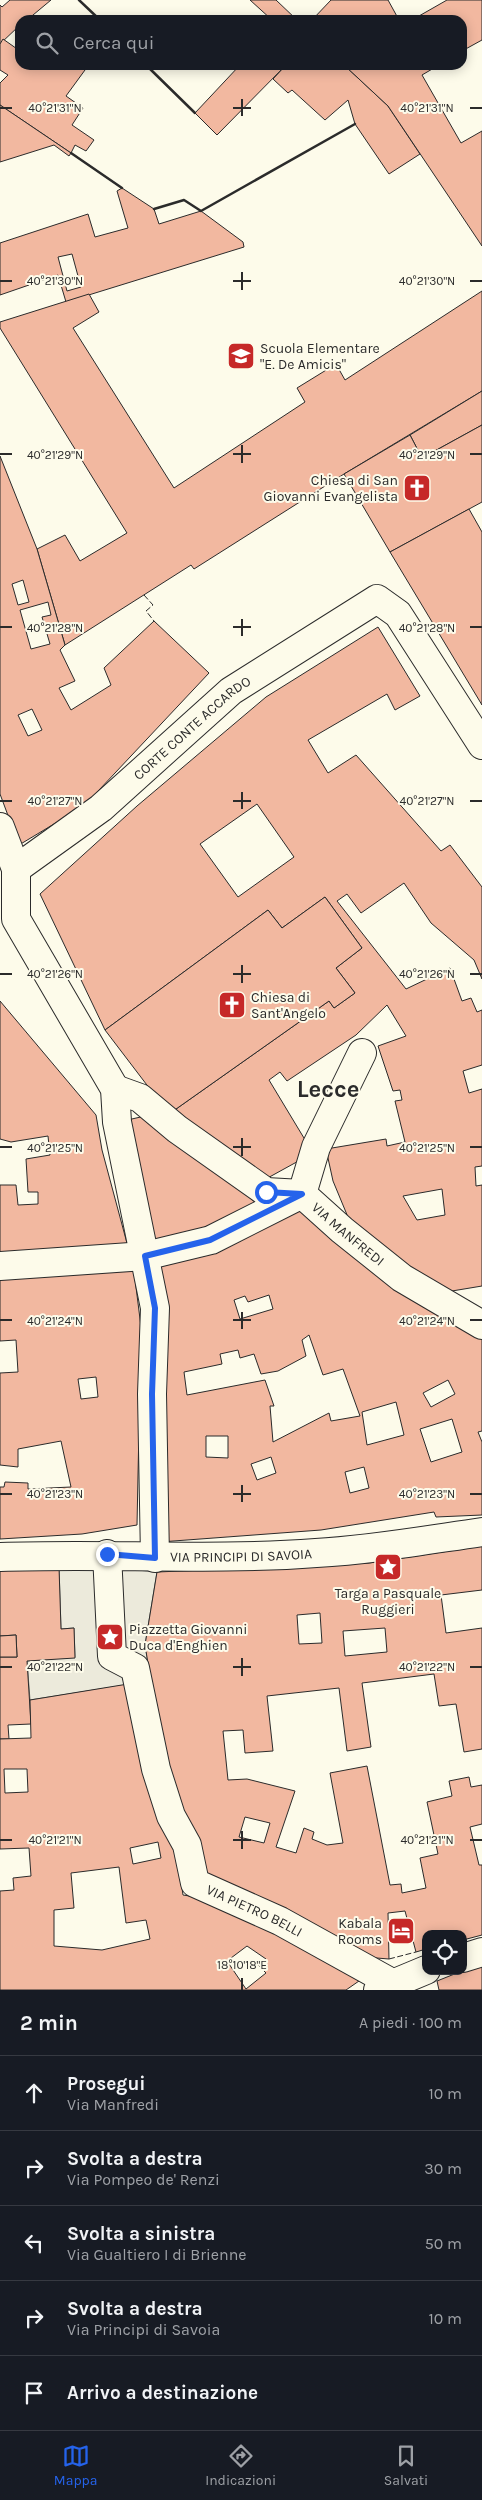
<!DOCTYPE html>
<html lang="it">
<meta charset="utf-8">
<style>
body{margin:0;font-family:Karla,sans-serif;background:#242831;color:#f1f3f6}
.controls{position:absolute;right:15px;bottom:15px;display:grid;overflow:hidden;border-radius:10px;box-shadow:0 2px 12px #0003}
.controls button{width:45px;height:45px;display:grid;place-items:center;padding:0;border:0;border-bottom:1px solid #363941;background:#171b24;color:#f1f3f6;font:25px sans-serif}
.stop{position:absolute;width:15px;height:15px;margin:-11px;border:4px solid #2563eb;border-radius:50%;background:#fff}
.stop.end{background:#2563eb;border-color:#fff;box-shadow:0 1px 5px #0008}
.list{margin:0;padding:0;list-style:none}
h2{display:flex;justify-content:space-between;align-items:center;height:65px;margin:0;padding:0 20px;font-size:21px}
h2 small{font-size:16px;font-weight:400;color:#9ea1a6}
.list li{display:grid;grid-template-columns:32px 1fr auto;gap:15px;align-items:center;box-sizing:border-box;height:75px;padding:0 20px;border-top:1px solid #363941}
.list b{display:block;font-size:19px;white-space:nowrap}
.list p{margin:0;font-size:16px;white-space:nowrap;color:#9ea1a6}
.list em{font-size:16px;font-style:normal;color:#9ea1a6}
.icon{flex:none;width:28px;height:28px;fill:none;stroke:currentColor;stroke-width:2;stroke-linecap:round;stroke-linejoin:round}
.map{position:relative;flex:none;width:482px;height:1990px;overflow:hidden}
.search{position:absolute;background:#171b24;box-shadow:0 2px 12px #0003;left:15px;right:15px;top:15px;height:55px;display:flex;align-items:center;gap:12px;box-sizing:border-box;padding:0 18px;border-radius:15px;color:#9ea1a6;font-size:19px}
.sheet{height:440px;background:#171b24}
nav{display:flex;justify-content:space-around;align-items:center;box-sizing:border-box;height:70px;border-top:1px solid #363941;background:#171b24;font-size:14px;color:#9ea1a6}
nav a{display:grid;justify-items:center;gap:2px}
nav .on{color:#2563eb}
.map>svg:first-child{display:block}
.parking{fill:#eceadb;stroke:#74746e}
.building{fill:#f2b8a0;stroke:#2b2b2b;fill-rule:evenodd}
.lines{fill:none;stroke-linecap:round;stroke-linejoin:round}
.street-casing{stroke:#2b2b2b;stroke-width:30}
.street{stroke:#fdfbea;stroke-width:28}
.fence{stroke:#2b2b2b;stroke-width:1;stroke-dasharray:6 2.5;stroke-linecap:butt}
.wall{stroke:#2b2b2b;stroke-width:2.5}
.route{stroke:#2563eb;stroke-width:6}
.ticks{fill:none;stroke:#2b2b2b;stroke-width:2}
.labels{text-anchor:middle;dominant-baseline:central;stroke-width:4;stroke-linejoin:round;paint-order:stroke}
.poi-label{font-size:14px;fill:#2b2b2b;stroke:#fdfbea;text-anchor:start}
.street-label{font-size:14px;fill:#2b2b2b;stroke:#fdfbea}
.town-label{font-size:24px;font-weight:bold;fill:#2b2b2b;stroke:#fdfbea}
.ticks-label{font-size:12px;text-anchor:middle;fill:#2b2b2b;stroke:#fdfbea;stroke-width:4;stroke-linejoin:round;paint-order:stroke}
</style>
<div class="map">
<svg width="482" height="1990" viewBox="0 0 482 1990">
<rect width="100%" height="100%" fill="#fdfbea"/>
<polygon class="parking" points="59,1567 108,1567 157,1572 145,1645 151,1681 30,1700 27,1661 75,1657 74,1628 61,1629"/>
<g class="building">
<polygon points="10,0 51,0 27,20 20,20 20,25 0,44 0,5 2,7"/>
<polygon points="250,0 276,0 297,20 272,20"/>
<polygon points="331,0 388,0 399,20 312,20"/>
<polygon points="447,0 482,0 482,40 462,51 462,20 412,20"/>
<polygon points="3,39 20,51 20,65 78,65 85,70 66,96 83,108 72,125 94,140 86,151 75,145 71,153 0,105 0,83 8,75 0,70 0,44"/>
<polygon points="240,65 286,65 217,135 195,113"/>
<polygon points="286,65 344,65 388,106 420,154 389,174 355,124 348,100 325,120 292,90 288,93 273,79"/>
<polygon points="344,65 439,65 422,75 461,143 482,131 482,246 388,106"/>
<polygon points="0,105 71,153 69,156 54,145 0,162"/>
<path d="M122,188L154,209L159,224L201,211L243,242L244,247L66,302L58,275L0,295V243L88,214L95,237L128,228L117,191ZM72,254L81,287L67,291L58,257Z"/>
<polygon points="482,291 482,391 344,474 194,569 191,565 65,645 37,549 65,535 80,561 127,533 0,328 0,322 89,294 99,312 73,328 174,488 305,402 297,388 336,364 345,380"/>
<polygon points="482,391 482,425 422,458 410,435"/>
<polygon points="482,425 482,502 390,552 344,474 410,435 422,458"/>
<path d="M0,456L37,549L65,645L60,650L75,681L59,688L71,710L111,685L104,668L154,621L209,673L84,806L19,845L0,794ZM23,580L29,602L18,605L12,584ZM48,602L51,615L42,617L50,644L31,649L20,610ZM32,709L42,730L28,736L18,715Z"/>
<polygon points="469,509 482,532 482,705 390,552"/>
<path d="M378,627L420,696L395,710L387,694L308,740L328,773L356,755L441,851L450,845L482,887V979L474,960L431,923L404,883L361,913L347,894L337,901L406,989L450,968L462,1001L471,998L477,1012L482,1010V1065L463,1071L469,1093L482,1089V1166L475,1167L476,1186L482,1185V1286L452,1291L415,1278L350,1222L333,1181L326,1149L386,1139L387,1146L405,1142L395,1101L402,1100L400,1090L393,1091L378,1046L406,1036L387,1005L356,1035L287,1081L280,1072L269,1080L313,1153L264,1180L169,1114L329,1001L334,1008L355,993L336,968L362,948L325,897L282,928L268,910L105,1030L40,894L137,806L266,697ZM257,804L294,857L238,897L200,844ZM442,1189L445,1215L417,1220L403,1196Z"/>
<polygon points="325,897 362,948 336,968 355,993 334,1008 329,1001 169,1114 105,1030 268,910 282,928"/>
<polygon points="0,1001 96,1115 102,1150 128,1247 0,1254 0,1185 16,1185 18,1205 38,1204 38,1192 28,1192 26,1159 50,1155 48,1136 11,1142 0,1139"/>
<polygon points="145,1116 214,1165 259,1206 156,1246 123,1121"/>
<path d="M300,1206L482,1338V1431L478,1432L482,1442V1515L436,1517L434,1512L321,1530L160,1542L158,1266ZM269,1295L273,1309L240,1319L234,1300L245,1296L248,1302ZM309,1335L323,1375L343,1369L360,1416L331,1421L329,1413L273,1442L270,1406H274L265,1380L187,1395L184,1372L222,1364L220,1354L238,1350L240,1358L254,1354L261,1374L278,1371L306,1356L302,1340ZM448,1380L455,1394L431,1407L423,1393ZM396,1402L404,1435L367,1445L362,1412ZM452,1419L462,1452L431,1462L420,1429ZM206,1436H228V1458L206,1457ZM271,1457L276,1473L257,1480L251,1464ZM364,1467L369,1488L350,1493L345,1472Z"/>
<path d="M133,1263L141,1327L137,1525L82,1534L0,1539V1487H4L5,1482L28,1483V1489L71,1487L61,1441L18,1449V1467L0,1465V1373L18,1372L16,1340L0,1341V1275ZM96,1377L98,1397L81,1399L78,1379Z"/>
<path d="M482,1546V1590L441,1595L446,1633L482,1628V1749L464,1752L456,1704L439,1706L434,1674L362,1683L371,1747L347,1751L339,1688L267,1696L273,1751L245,1753L243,1730L223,1731L228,1780L247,1779L295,1791L276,1847L296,1853L304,1828L314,1832L312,1839L327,1845L343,1843L330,1773L367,1766L390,1885L401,1884L402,1893L426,1888L420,1858L438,1854L427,1802L452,1796L449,1781L469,1777L471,1787L482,1785V1824L470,1827L479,1865H482V1935L463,1940V1934H426V1949L416,1952L405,1911L388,1913L389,1959L352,1956L196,1876L171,1805L145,1645L157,1572L369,1563ZM320,1613L322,1643L299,1644L297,1615ZM385,1628L387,1652L345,1656L343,1631ZM245,1817L270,1823L264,1843L239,1837Z"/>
<polygon points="59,1567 61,1629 74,1628 75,1658 27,1661 31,1724 8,1725 9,1739 0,1739 0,1657 17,1657 16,1635 0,1636 0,1570"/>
<polygon points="16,1635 17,1657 0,1657 0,1636"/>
<path d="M128,1684L177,1856L183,1895L221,1901L313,1947L359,1981L346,1990H0V1891L14,1890L13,1878L31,1876L29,1848L0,1849V1739L31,1738L30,1700ZM4,1769H27L28,1792L5,1793ZM158,1842L161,1858L133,1864L130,1848ZM119,1867L126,1923L146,1920L150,1939L102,1950L54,1946V1910L74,1908L71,1873ZM247,1946L266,1959L258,1965L266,1973L246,1989L227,1961Z"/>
<polygon points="482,1963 482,1990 439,1990 437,1981"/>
</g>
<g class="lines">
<g class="street-casing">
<g id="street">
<polyline points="0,827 16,869 16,919 115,1089 117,1122 155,1308 152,1394 155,1558"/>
<path id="s1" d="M16,869L101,808L231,691L377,599L398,614L482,745"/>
<path id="s2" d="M115,1089L140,1098L177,1129L266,1192L302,1194L342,1230L402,1278L482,1325"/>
<polyline points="0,1266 145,1256 211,1240 302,1194 316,1147 362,1053"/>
<path id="s3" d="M107,1554L112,1656L135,1668L156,1769L171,1816L187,1845L195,1883L280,1921L392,1983"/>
<path id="s4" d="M0,1557C105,1553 211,1561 316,1553C371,1550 427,1540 482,1532"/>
<polyline points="463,1958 482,1952"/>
<polyline points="378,1990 426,1970"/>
</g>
</g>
<use href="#street" class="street"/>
<g class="fence">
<polyline points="144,595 153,605 146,611 154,621"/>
<polyline points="389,1959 416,1952"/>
</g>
<g class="wall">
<polyline points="79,0 100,20"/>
<polyline points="146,65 195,113"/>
<polyline points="71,153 122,188"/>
<polyline points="154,209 184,200 201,211 355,124"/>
</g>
</g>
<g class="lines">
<polyline class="route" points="107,1554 155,1558 152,1394 155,1308 145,1256 210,1240 302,1194 266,1192"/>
</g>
<path class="ticks" d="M242,99V116M0,108H12M233,108H251M470,108H482M242,272V290M0,281H12M233,281H251M470,281H482M242,445V463M0,454H12M233,454H251M470,454H482M242,619V636M0,627H12M233,627H251M470,627H482M242,792V809M0,801H12M233,801H251M470,801H482M242,965V983M0,974H12M233,974H251M470,974H482M242,1138V1156M0,1147H12M233,1147H251M470,1147H482M242,1312V1329M0,1320H12M233,1320H251M470,1320H482M242,1485V1502M0,1494H12M233,1494H251M470,1494H482M242,1658V1676M0,1667H12M233,1667H251M470,1667H482M242,1831V1849M0,1840H12M233,1840H251M470,1840H482M242,1978V1990"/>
<defs>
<g id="school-square" transform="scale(1.4375)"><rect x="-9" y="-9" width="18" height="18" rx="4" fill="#c62828" stroke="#fdfbea"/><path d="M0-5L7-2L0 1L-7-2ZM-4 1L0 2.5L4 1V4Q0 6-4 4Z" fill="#fff"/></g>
<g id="church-square" transform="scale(1.4375)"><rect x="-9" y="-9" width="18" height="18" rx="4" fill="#c62828" stroke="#fdfbea"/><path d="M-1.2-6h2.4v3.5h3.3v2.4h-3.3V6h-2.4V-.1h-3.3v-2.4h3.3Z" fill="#fff"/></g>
<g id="sight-square" transform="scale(1.4375)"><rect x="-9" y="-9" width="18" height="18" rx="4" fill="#c62828" stroke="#fdfbea"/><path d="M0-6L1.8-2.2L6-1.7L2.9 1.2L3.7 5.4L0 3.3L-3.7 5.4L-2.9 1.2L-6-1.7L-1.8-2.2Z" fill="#fff"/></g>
<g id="hotel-square" transform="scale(1.4375)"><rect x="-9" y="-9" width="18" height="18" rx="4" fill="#c62828" stroke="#fdfbea"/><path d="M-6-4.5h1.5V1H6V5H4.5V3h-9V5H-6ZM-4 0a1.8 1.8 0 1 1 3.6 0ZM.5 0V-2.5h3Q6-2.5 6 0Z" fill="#fff"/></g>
</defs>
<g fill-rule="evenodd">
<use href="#school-square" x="241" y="356"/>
<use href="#church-square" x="417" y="488"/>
<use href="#church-square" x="232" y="1005"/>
<use href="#sight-square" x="388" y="1567"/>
<use href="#sight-square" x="110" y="1637"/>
<use href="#hotel-square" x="401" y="1931"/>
</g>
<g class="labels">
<g class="poi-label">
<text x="260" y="348">Scuola Elementare<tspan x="260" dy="16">"E. De Amicis"</tspan></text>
<text x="398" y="480" text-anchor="end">Chiesa di San<tspan x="398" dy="16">Giovanni Evangelista</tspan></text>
<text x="251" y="997">Chiesa di<tspan x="251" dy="16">Sant'Angelo</tspan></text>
<text x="388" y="1593" text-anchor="middle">Targa a Pasquale<tspan x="388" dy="16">Ruggieri</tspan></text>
<text x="129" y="1629">Piazzetta Giovanni<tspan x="129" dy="16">Duca d'Enghien</tspan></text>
<text x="382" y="1923" text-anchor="end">Kabala<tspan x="382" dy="16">Rooms</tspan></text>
</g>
<g class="street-label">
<text stroke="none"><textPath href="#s1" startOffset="226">CORTE CONTE ACCARDO</textPath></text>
<text stroke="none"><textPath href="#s2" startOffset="281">VIA MANFREDI</textPath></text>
<text stroke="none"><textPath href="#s4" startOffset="241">VIA PRINCIPI DI SAVOIA</textPath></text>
<text stroke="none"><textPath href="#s3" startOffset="418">VIA PIETRO BELLI</textPath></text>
</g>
<g class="town-label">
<text x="328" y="1089">Lecce</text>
</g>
</g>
<g class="ticks-label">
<text x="55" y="112">40°21'31"N</text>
<text x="427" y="112">40°21'31"N</text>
<text x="55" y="285">40°21'30"N</text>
<text x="427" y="285">40°21'30"N</text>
<text x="55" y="459">40°21'29"N</text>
<text x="427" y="459">40°21'29"N</text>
<text x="55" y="632">40°21'28"N</text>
<text x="427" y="632">40°21'28"N</text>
<text x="55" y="805">40°21'27"N</text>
<text x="427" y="805">40°21'27"N</text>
<text x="55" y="978">40°21'26"N</text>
<text x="427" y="978">40°21'26"N</text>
<text x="55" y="1152">40°21'25"N</text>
<text x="427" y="1152">40°21'25"N</text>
<text x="55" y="1325">40°21'24"N</text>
<text x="427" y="1325">40°21'24"N</text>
<text x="55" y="1498">40°21'23"N</text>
<text x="427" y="1498">40°21'23"N</text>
<text x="55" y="1671">40°21'22"N</text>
<text x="427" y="1671">40°21'22"N</text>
<text x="55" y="1844">40°21'21"N</text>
<text x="427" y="1844">40°21'21"N</text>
<text x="242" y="1969">18°10'18"E</text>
</g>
</svg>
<div class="controls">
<button><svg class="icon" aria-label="locate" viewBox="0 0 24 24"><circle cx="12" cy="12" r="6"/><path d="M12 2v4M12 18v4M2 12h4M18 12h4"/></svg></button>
</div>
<div class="stop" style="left:266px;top:1192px"></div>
<div class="stop end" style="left:107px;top:1554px"></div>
<div class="search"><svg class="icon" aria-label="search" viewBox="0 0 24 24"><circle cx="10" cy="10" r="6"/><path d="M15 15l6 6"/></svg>Cerca qui</div>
</div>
<section class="sheet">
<h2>2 min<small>A piedi · 100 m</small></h2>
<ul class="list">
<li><svg class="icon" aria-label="ahead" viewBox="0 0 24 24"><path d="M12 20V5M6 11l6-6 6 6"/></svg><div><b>Prosegui</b><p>Via Manfredi</p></div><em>10 m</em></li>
<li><svg class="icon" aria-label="right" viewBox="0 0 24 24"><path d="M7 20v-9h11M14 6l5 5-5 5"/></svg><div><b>Svolta a destra</b><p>Via Pompeo de' Renzi</p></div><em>30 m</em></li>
<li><svg class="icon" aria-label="left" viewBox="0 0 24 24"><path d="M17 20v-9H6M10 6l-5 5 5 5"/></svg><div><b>Svolta a sinistra</b><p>Via Gualtiero I di Brienne</p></div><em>50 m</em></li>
<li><svg class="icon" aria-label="right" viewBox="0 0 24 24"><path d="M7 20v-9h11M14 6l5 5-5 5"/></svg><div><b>Svolta a destra</b><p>Via Principi di Savoia</p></div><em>10 m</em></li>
<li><svg class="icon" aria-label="arrive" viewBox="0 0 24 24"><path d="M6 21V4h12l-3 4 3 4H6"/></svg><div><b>Arrivo a destinazione</b></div></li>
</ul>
</section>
<nav>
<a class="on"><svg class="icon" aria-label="map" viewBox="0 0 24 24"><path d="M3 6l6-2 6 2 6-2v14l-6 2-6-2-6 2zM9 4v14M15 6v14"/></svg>Mappa</a>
<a><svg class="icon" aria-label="directions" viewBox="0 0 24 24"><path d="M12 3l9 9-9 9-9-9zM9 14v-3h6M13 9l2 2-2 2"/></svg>Indicazioni</a>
<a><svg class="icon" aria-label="saved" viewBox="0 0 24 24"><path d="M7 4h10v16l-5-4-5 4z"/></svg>Salvati</a>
</nav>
